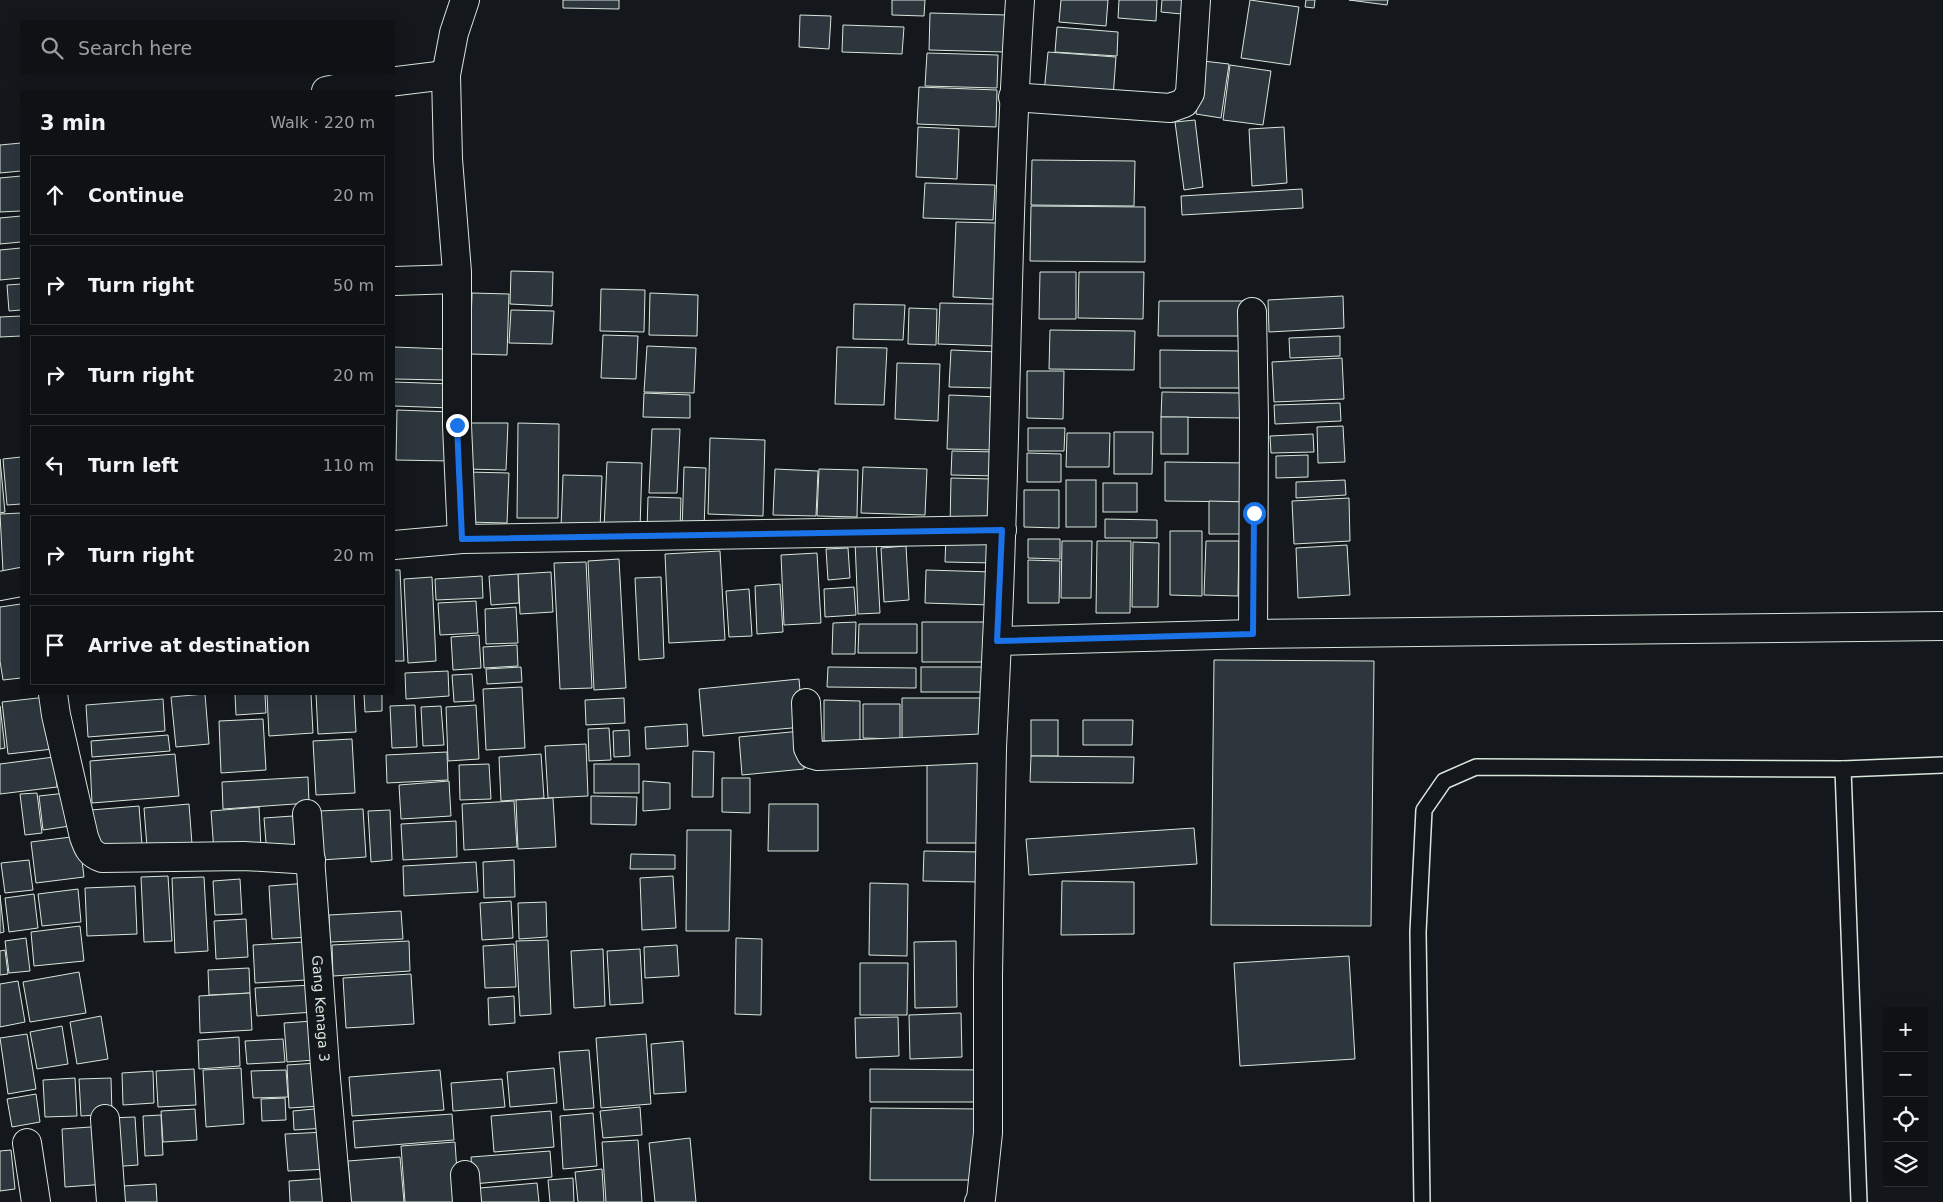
<!DOCTYPE html>
<meta charset="utf-8">
<style>
body{margin:0;font-family:"DejaVu Sans",sans-serif;background:#1d2022;color:#f1f3f6}
.controls{position:absolute;right:15px;bottom:15px;display:grid;overflow:hidden;border-radius:0px;box-shadow:0 5px 20px #0002}
.controls button{width:45px;height:45px;display:grid;place-items:center;padding:0;border:0;border-bottom:1px solid #2f3234;background:#0f1215;color:#f1f3f6;font:25px sans-serif}
.stop{position:absolute;width:15px;height:15px;margin:-11px;border:4px solid #1a73e8;border-radius:50%;background:#fff}
.stop.end{background:#1a73e8;border-color:#fff;box-shadow:0 1px 5px #0008}
.list{margin:0;padding:0;list-style:none}
h2{display:flex;justify-content:space-between;align-items:center;height:65px;margin:0;padding:0 20px;font-size:21px}
h2 small{font-size:16px;font-weight:400;color:#9b9ea0}
.list li{display:grid;grid-template-columns:32px 1fr auto;gap:15px;align-items:center;box-sizing:border-box;height:80px;margin:0 10px 10px;padding:0 10px;border:1px solid #2f3234;border-radius:0px}
.list b{display:block;font-size:19px;white-space:nowrap}
.list em{font-size:16px;font-style:normal;color:#9b9ea0}
.icon{flex:none;width:28px;height:28px;fill:none;stroke:currentColor;stroke-width:2;stroke-linecap:round;stroke-linejoin:round}
.map{position:relative;flex:none;width:1943px;height:1202px;overflow:hidden}
.search{position:absolute;background:#0f1215;box-shadow:0 5px 20px #0002;left:20px;top:20px;width:375px;height:55px;display:flex;align-items:center;gap:12px;box-sizing:border-box;padding:0 18px;border-radius:0px;color:#9b9ea0;font-size:19px}
.panel{position:absolute;background:#0f1215;box-shadow:0 5px 20px #0002;left:20px;top:90px;width:375px;height:605px;border-radius:0px}
.map>svg:first-child{display:block}
.building{fill:#2c363c;stroke:#d8e6dc}
.lines{fill:none;stroke-linecap:round;stroke-linejoin:round}
.lane-casing{stroke:#d8e6dc;stroke-width:18}
.street-casing{stroke:#d8e6dc;stroke-width:30}
.secondary-casing{stroke:#d8e6dc;stroke-width:30}
.lane{stroke:#14181c;stroke-width:15}
.street{stroke:#14181c;stroke-width:28}
.secondary{stroke:#14181c;stroke-width:28}
.route{stroke:#1a73e8;stroke-width:6}
.labels{text-anchor:middle;dominant-baseline:central;stroke-width:4;stroke-linejoin:round;paint-order:stroke}
.street-label{font-size:14px;fill:#d8e6dc;stroke:#14181c}
</style>
<div class="map">
<svg width="1943" height="1202" viewBox="0 0 1943 1202">
<rect width="100%" height="100%" fill="#14181c"/>
<g class="building">
<polygon points="563,0 619,0 619,9 563,8"/>
<polygon points="892,0 925,0 924,16 892,15"/>
<polygon points="1061,0 1108,0 1106,26 1059,22"/>
<polygon points="1119,0 1157,0 1156,21 1118,18"/>
<polygon points="1162,0 1193,0 1192,15 1161,12"/>
<polygon points="1250,0 1299,7 1290,65 1241,58"/>
<polygon points="1306,0 1315,0 1314,8 1305,7"/>
<polygon points="1349,0 1388,0 1387,5"/>
<polygon points="930,13 1007,15 1005,52 929,50"/>
<polygon points="800,15 831,16 829,49 799,47"/>
<polygon points="843,25 904,27 902,54 842,52"/>
<polygon points="1057,27 1118,32 1117,56 1055,52"/>
<polygon points="1048,52 1116,57 1113,98 1044,93"/>
<polygon points="927,53 998,55 997,88 925,86"/>
<polygon points="1203,61 1229,64 1221,118 1196,114"/>
<polygon points="1230,65 1271,71 1263,125 1223,120"/>
<polygon points="919,87 997,90 996,127 917,124"/>
<polygon points="1195,120 1203,187 1184,190 1175,122"/>
<polygon points="918,127 959,129 957,179 916,177"/>
<polygon points="1284,127 1287,183 1252,186 1249,129"/>
<polygon points="21,143 21,171 0,173 0,145"/>
<polygon points="1032,160 1135,161 1134,206 1031,205"/>
<polygon points="21,176 21,211 0,212 0,178"/>
<polygon points="925,183 995,185 993,220 923,218"/>
<polygon points="1302,189 1303,208 1182,215 1181,196"/>
<polygon points="1031,206 1145,207 1145,262 1030,261"/>
<polygon points="21,216 21,242 0,244 0,218"/>
<polygon points="956,222 997,223 994,299 953,297"/>
<polygon points="21,248 21,278 0,280 0,250"/>
<polygon points="511,271 553,272 552,306 510,304"/>
<polygon points="1040,272 1076,272 1076,319 1039,319"/>
<polygon points="1079,272 1144,272 1143,319 1078,318"/>
<polygon points="21,284 21,310 9,311 7,285"/>
<polygon points="601,289 645,290 644,332 600,331"/>
<polygon points="472,293 509,294 507,355 470,354"/>
<polygon points="650,293 698,295 697,336 649,335"/>
<polygon points="1343,296 1344,328 1269,332 1268,300"/>
<polygon points="1159,301 1243,301 1242,336 1158,336"/>
<polygon points="940,303 995,304 994,346 938,344"/>
<polygon points="854,304 905,305 903,340 853,339"/>
<polygon points="909,308 937,309 936,345 908,344"/>
<polygon points="511,310 554,311 552,344 509,343"/>
<polygon points="21,316 21,336 0,337 0,317"/>
<polygon points="1050,330 1135,331 1134,370 1049,369"/>
<polygon points="603,335 638,336 636,379 601,378"/>
<polygon points="1340,336 1340,356 1290,358 1289,338"/>
<polygon points="647,346 696,348 694,393 644,392"/>
<polygon points="394,347 446,349 445,380 394,379"/>
<polygon points="837,347 887,348 884,405 835,404"/>
<polygon points="951,350 998,352 996,388 949,387"/>
<polygon points="1160,350 1243,351 1242,388 1160,388"/>
<polygon points="1342,358 1344,399 1274,402 1272,362"/>
<polygon points="897,363 940,364 938,421 895,419"/>
<polygon points="1027,371 1064,371 1063,419 1027,418"/>
<polygon points="394,382 452,384 451,408 394,406"/>
<polygon points="1162,392 1242,393 1241,418 1161,417"/>
<polygon points="644,393 690,395 690,418 643,417"/>
<polygon points="949,395 999,397 997,450 947,449"/>
<polygon points="1340,403 1341,421 1275,424 1274,405"/>
<polygon points="397,410 452,412 450,461 396,460"/>
<rect x="1161" y="417" width="27" height="37"/>
<polygon points="468,423 508,423 506,470 466,469"/>
<polygon points="518,423 559,424 558,518 517,518"/>
<polygon points="1343,426 1345,462 1318,463 1317,427"/>
<polygon points="1028,428 1065,428 1064,451 1028,451"/>
<polygon points="652,429 680,429 677,493 649,493"/>
<polygon points="1114,432 1153,432 1152,474 1114,474"/>
<polygon points="1067,433 1110,433 1109,467 1066,467"/>
<polygon points="1313,434 1314,452 1271,453 1270,436"/>
<polygon points="710,438 765,440 763,516 708,514"/>
<polygon points="952,451 997,452 996,476 951,475"/>
<polygon points="1027,453 1061,454 1061,482 1027,482"/>
<polygon points="1308,455 1308,477 1276,478 1276,456"/>
<polygon points="21,457 21,504 7,505 3,459"/>
<polygon points="0,459 5,512 0,513"/>
<polygon points="607,462 642,463 640,530 604,529"/>
<polygon points="1165,462 1250,463 1249,502 1165,501"/>
<polygon points="684,467 706,468 704,531 682,531"/>
<polygon points="863,467 927,469 925,515 861,513"/>
<polygon points="775,469 818,471 816,516 773,515"/>
<polygon points="819,469 858,470 857,517 817,516"/>
<polygon points="468,472 509,473 507,523 466,522"/>
<polygon points="563,475 602,476 600,530 561,528"/>
<polygon points="951,478 992,479 990,529 950,528"/>
<rect x="1066" y="480" width="30" height="47"/>
<polygon points="1345,480 1346,495 1296,498 1296,482"/>
<rect x="1103" y="483" width="34" height="29"/>
<polygon points="1024,490 1059,490 1059,528 1024,527"/>
<polygon points="648,497 681,498 680,531 647,530"/>
<polygon points="1349,498 1350,541 1294,544 1292,501"/>
<polygon points="1209,501 1249,502 1249,534 1209,534"/>
<polygon points="21,513 21,570 3,571 0,514"/>
<polygon points="1105,519 1157,520 1157,538 1105,538"/>
<polygon points="1170,531 1202,531 1202,596 1170,595"/>
<polygon points="946,534 994,535 993,563 945,562"/>
<polygon points="1028,539 1060,539 1060,559 1028,558"/>
<polygon points="876,540 880,613 858,614 855,541"/>
<polygon points="1062,541 1092,541 1091,598 1061,598"/>
<polygon points="1097,541 1131,541 1130,613 1096,613"/>
<polygon points="1206,541 1239,541 1238,596 1204,595"/>
<polygon points="1133,542 1159,543 1158,607 1132,607"/>
<polygon points="1347,545 1350,595 1298,598 1296,548"/>
<polygon points="906,546 909,600 884,602 881,548"/>
<polygon points="848,548 850,578 828,580 826,549"/>
<polygon points="720,551 725,640 669,643 665,554"/>
<polygon points="817,553 821,623 784,625 781,555"/>
<polygon points="619,559 626,688 594,690 588,561"/>
<polygon points="1028,560 1060,561 1059,603 1028,603"/>
<polygon points="586,562 592,688 560,689 554,563"/>
<polygon points="394,570 400,570 404,661 394,661"/>
<polygon points="926,570 993,572 991,605 925,603"/>
<polygon points="551,572 553,612 520,614 518,574"/>
<polygon points="518,574 519,603 491,605 489,576"/>
<polygon points="482,576 483,598 436,600 435,579"/>
<polygon points="432,577 436,661 408,663 404,579"/>
<polygon points="661,577 664,658 639,660 635,578"/>
<polygon points="780,584 783,632 757,634 755,586"/>
<polygon points="854,587 856,615 825,617 824,589"/>
<polygon points="749,589 752,636 729,637 726,591"/>
<polygon points="476,601 478,633 440,635 438,603"/>
<polygon points="21,604 21,678 3,680 0,661 0,607"/>
<polygon points="516,607 518,643 486,644 485,609"/>
<polygon points="856,622 855,654 832,654 833,623"/>
<polygon points="922,622 991,622 990,662 922,662"/>
<polygon points="859,624 917,624 917,653 858,653"/>
<polygon points="479,635 481,668 453,670 451,637"/>
<polygon points="517,645 518,666 484,668 483,647"/>
<polygon points="1214,660 1374,661 1371,926 1211,925"/>
<polygon points="521,667 522,682 487,684 486,669"/>
<polygon points="828,667 916,668 916,688 827,687"/>
<rect x="921" y="667" width="68" height="25"/>
<polygon points="448,671 449,696 406,699 405,673"/>
<polygon points="472,674 474,701 454,702 452,675"/>
<polygon points="799,679 803,727 703,736 699,689"/>
<polygon points="522,687 525,748 486,750 483,689"/>
<polygon points="205,694 209,744 176,747 171,697"/>
<polygon points="235,694 265,694 266,713 236,715"/>
<polygon points="267,694 311,694 313,733 269,736"/>
<polygon points="316,694 354,694 356,732 318,734"/>
<polygon points="364,694 382,694 382,711 365,712"/>
<polygon points="47,697 53,749 8,754 2,702"/>
<polygon points="624,698 625,723 586,725 585,700"/>
<polygon points="902,698 988,698 987,738 902,738"/>
<polygon points="163,699 165,731 88,737 86,705"/>
<polygon points="824,700 860,701 860,741 824,741"/>
<polygon points="863,704 900,704 900,739 863,738"/>
<polygon points="415,705 417,747 392,748 390,706"/>
<polygon points="476,705 479,759 448,761 446,707"/>
<polygon points="0,706 5,748 0,749"/>
<polygon points="441,706 444,745 423,746 421,707"/>
<polygon points="263,719 266,770 221,773 219,721"/>
<rect x="1031" y="720" width="27" height="36"/>
<polygon points="1083,720 1133,720 1132,745 1083,745"/>
<polygon points="687,724 688,746 646,749 645,727"/>
<polygon points="609,728 611,760 589,761 588,729"/>
<polygon points="629,730 630,756 614,757 613,731"/>
<polygon points="801,731 804,769 742,775 739,737"/>
<polygon points="168,735 170,751 92,757 91,741"/>
<polygon points="352,739 355,793 316,795 313,741"/>
<polygon points="586,744 588,796 548,798 545,746"/>
<polygon points="693,751 714,752 713,797 692,797"/>
<polygon points="447,752 448,780 387,783 386,755"/>
<polygon points="175,754 179,796 92,803 90,761"/>
<polygon points="541,754 544,798 501,801 499,757"/>
<polygon points="1031,756 1134,757 1133,783 1030,782"/>
<polygon points="54,757 57,787 0,794 0,764"/>
<rect x="927" y="761" width="59" height="82"/>
<polygon points="489,764 491,799 460,800 459,765"/>
<rect x="594" y="764" width="45" height="29"/>
<polygon points="308,777 309,803 223,809 222,782"/>
<polygon points="722,778 750,778 750,813 722,812"/>
<polygon points="449,781 451,816 401,819 399,785"/>
<polygon points="643,781 670,783 670,809 643,811"/>
<polygon points="37,793 42,833 25,835 20,794"/>
<polygon points="66,793 70,826 43,830 39,796"/>
<polygon points="591,796 637,797 636,825 591,824"/>
<polygon points="553,798 556,847 518,849 516,800"/>
<polygon points="514,801 517,847 464,850 462,804"/>
<polygon points="189,804 192,844 147,847 144,808"/>
<polygon points="769,804 818,804 818,851 768,851"/>
<polygon points="139,806 142,845 94,849 91,810"/>
<polygon points="259,807 261,849 214,852 211,811"/>
<polygon points="363,809 366,857 321,860 319,811"/>
<polygon points="390,810 392,860 371,862 368,811"/>
<polygon points="293,816 296,852 267,855 264,818"/>
<polygon points="456,821 457,857 403,860 401,824"/>
<polygon points="1194,828 1197,864 1029,875 1026,839"/>
<polygon points="687,830 731,830 729,931 686,931"/>
<polygon points="79,836 84,877 36,883 31,842"/>
<polygon points="924,851 981,852 980,882 923,881"/>
<polygon points="631,854 675,855 675,869 630,869"/>
<polygon points="29,860 33,890 5,893 1,863"/>
<polygon points="514,860 515,897 484,898 483,862"/>
<polygon points="476,862 478,892 404,896 403,866"/>
<polygon points="168,876 172,941 144,942 141,877"/>
<polygon points="673,876 676,928 642,930 640,878"/>
<polygon points="204,877 208,951 175,953 172,878"/>
<polygon points="240,879 242,914 215,915 213,881"/>
<polygon points="1062,881 1134,882 1134,934 1061,935"/>
<polygon points="308,883 311,937 272,939 269,886"/>
<polygon points="870,883 908,884 907,956 869,955"/>
<polygon points="135,886 137,934 87,936 85,888"/>
<polygon points="78,889 81,922 42,926 38,894"/>
<polygon points="34,894 38,928 9,932 5,898"/>
<polygon points="0,895 4,932 0,933"/>
<polygon points="511,901 513,938 482,940 480,903"/>
<polygon points="546,902 547,937 519,939 518,903"/>
<polygon points="401,911 403,939 330,942 329,915"/>
<polygon points="246,919 248,957 216,959 214,921"/>
<polygon points="80,926 84,961 34,966 31,932"/>
<polygon points="26,938 30,971 9,973 5,941"/>
<polygon points="736,938 762,939 761,1015 735,1014"/>
<polygon points="548,940 551,1014 520,1016 516,941"/>
<polygon points="409,941 410,971 333,976 332,945"/>
<polygon points="956,941 957,1007 915,1008 914,942"/>
<polygon points="304,942 306,980 255,983 253,945"/>
<polygon points="514,944 516,987 485,988 483,946"/>
<polygon points="677,945 679,976 645,978 644,947"/>
<polygon points="603,949 605,1006 574,1008 571,951"/>
<polygon points="640,949 643,1003 610,1005 607,951"/>
<polygon points="5,950 8,974 0,975 0,951"/>
<polygon points="1349,956 1355,1059 1240,1066 1234,963"/>
<polygon points="860,963 908,963 907,1015 860,1015"/>
<polygon points="249,968 250,993 209,995 208,970"/>
<polygon points="79,972 86,1013 30,1022 23,982"/>
<polygon points="411,974 414,1024 346,1028 343,978"/>
<polygon points="18,981 25,1022 0,1027 0,984"/>
<polygon points="313,985 314,1012 257,1016 255,988"/>
<polygon points="250,993 252,1030 200,1033 199,996"/>
<polygon points="514,996 515,1023 489,1025 488,998"/>
<polygon points="961,1013 962,1057 910,1059 909,1015"/>
<polygon points="101,1016 108,1059 77,1064 70,1022"/>
<polygon points="898,1017 899,1056 856,1058 855,1018"/>
<polygon points="313,1021 315,1060 287,1062 284,1023"/>
<polygon points="62,1026 68,1064 37,1069 30,1032"/>
<polygon points="27,1034 36,1089 8,1094 0,1038"/>
<polygon points="646,1034 651,1104 601,1108 596,1038"/>
<polygon points="239,1037 240,1066 199,1069 198,1040"/>
<polygon points="283,1039 285,1062 247,1064 245,1041"/>
<polygon points="683,1041 686,1092 654,1094 651,1044"/>
<polygon points="589,1050 594,1108 564,1110 559,1052"/>
<polygon points="318,1063 321,1106 289,1108 287,1065"/>
<polygon points="241,1068 244,1124 206,1127 203,1070"/>
<polygon points="554,1068 557,1103 510,1107 507,1072"/>
<polygon points="194,1069 196,1105 158,1107 156,1071"/>
<polygon points="870,1069 985,1070 984,1102 870,1102"/>
<polygon points="286,1070 288,1097 253,1098 251,1071"/>
<polygon points="440,1070 444,1110 352,1116 349,1077"/>
<polygon points="153,1071 154,1103 123,1105 122,1073"/>
<polygon points="75,1078 77,1116 45,1117 43,1080"/>
<polygon points="111,1078 112,1114 81,1116 79,1079"/>
<polygon points="502,1079 505,1107 453,1111 451,1083"/>
<polygon points="36,1094 40,1122 12,1127 7,1099"/>
<polygon points="285,1098 286,1120 262,1121 261,1099"/>
<polygon points="640,1107 642,1135 603,1138 600,1111"/>
<polygon points="325,1108 326,1128 294,1130 293,1111"/>
<polygon points="871,1108 981,1109 980,1180 870,1180"/>
<polygon points="195,1109 197,1140 163,1142 161,1111"/>
<polygon points="551,1111 554,1147 494,1152 491,1116"/>
<polygon points="593,1113 597,1166 563,1169 560,1116"/>
<polygon points="452,1114 454,1140 355,1148 353,1121"/>
<polygon points="161,1115 163,1155 145,1156 143,1116"/>
<polygon points="135,1117 138,1165 110,1167 108,1118"/>
<polygon points="105,1126 107,1184 65,1187 62,1129"/>
<polygon points="326,1132 328,1169 288,1171 285,1134"/>
<polygon points="690,1138 696,1202 655,1202 649,1143"/>
<polygon points="638,1140 642,1202 606,1202 602,1142"/>
<polygon points="455,1142 459,1202 405,1202 401,1146"/>
<polygon points="11,1150 15,1189 0,1191 0,1151"/>
<polygon points="550,1151 552,1177 473,1184 471,1157"/>
<polygon points="400,1157 404,1202 351,1202 348,1161"/>
<polygon points="602,1169 604,1202 578,1202 575,1172"/>
<polygon points="332,1178 333,1202 290,1202 289,1181"/>
<polygon points="573,1178 574,1202 550,1202 548,1180"/>
<polygon points="537,1183 539,1202 481,1202 480,1188"/>
<polygon points="156,1184 157,1202 123,1202 123,1186"/>
</g>
<g class="lines">
<g class="lane-casing">
<g id="lane">
<polyline points="1422,1202 1418,932 1424,810 1444,781 1476,767 1843,769"/>
<polyline points="1859,1202 1843,769 1943,765"/>
</g>
</g>
<g class="street-casing">
<g id="street">
<polyline points="326,91 340,88 446,75"/>
<polyline points="1013,97 1170,108 1184,103 1190,93 1196,0"/>
<polyline points="394,281 457,279"/>
<polyline points="1252,312 1254,421 1253,634"/>
<polyline points="462,539 457,425 457,272 448,159 446,75 454,33 465,0"/>
<polyline points="394,545 462,539 1002,530"/>
<polyline points="0,586 21,582"/>
<path d="M997,641C1007,428 1006,213 1020,0"/>
<path d="M53,694L56,715L84,837C88,848 90,854 102,858L244,856L311,860"/>
<polyline points="806,703 808,748 811,754 818,756 992,748"/>
<path id="s1" d="M307,814L325,1067L337,1202"/>
<polyline points="105,1119 111,1202"/>
<polyline points="27,1143 36,1202"/>
<polyline points="465,1175 467,1202"/>
</g>
</g>
<g class="secondary-casing">
<polyline id="secondary" points="979,1202 981,1199 988,1133 988,975 992,748 997,641 1253,634 1943,626"/>
</g>
<use href="#lane" class="lane"/>
<use href="#street" class="street"/>
<use href="#secondary" class="secondary"/>
</g>
<g class="lines">
<polyline class="route" points="457,425 462,539 1002,530 997,641 1253,634 1254,513"/>
</g>
<g class="labels">
<g class="street-label">
<text stroke="none"><textPath href="#s1" startOffset="195">Gang Kenaga 3</textPath></text>
</g>
</g>
</svg>
<div class="controls">
<button>+</button>
<button>−</button>
<button><svg class="icon" aria-label="locate" viewBox="0 0 24 24"><circle cx="12" cy="12" r="6"/><path d="M12 2v4M12 18v4M2 12h4M18 12h4"/></svg></button>
<button><svg class="icon" aria-label="layers" viewBox="0 0 24 24"><path d="M12 4l9 5-9 5-9-5zM3 14l9 5 9-5"/></svg></button>
</div>
<div class="stop" style="left:1254px;top:513px"></div>
<div class="stop end" style="left:457px;top:425px"></div>
<div class="search"><svg class="icon" aria-label="search" viewBox="0 0 24 24"><circle cx="10" cy="10" r="6"/><path d="M15 15l6 6"/></svg>Search here</div>
<section class="panel">
<h2>3 min<small>Walk · 220 m</small></h2>
<ul class="list">
<li><svg class="icon" aria-label="ahead" viewBox="0 0 24 24"><path d="M12 20V5M6 11l6-6 6 6"/></svg><div><b>Continue</b></div><em>20 m</em></li>
<li><svg class="icon" aria-label="right" viewBox="0 0 24 24"><path d="M7 20v-9h11M14 6l5 5-5 5"/></svg><div><b>Turn right</b></div><em>50 m</em></li>
<li><svg class="icon" aria-label="right" viewBox="0 0 24 24"><path d="M7 20v-9h11M14 6l5 5-5 5"/></svg><div><b>Turn right</b></div><em>20 m</em></li>
<li><svg class="icon" aria-label="left" viewBox="0 0 24 24"><path d="M17 20v-9H6M10 6l-5 5 5 5"/></svg><div><b>Turn left</b></div><em>110 m</em></li>
<li><svg class="icon" aria-label="right" viewBox="0 0 24 24"><path d="M7 20v-9h11M14 6l5 5-5 5"/></svg><div><b>Turn right</b></div><em>20 m</em></li>
<li><svg class="icon" aria-label="arrive" viewBox="0 0 24 24"><path d="M6 21V4h12l-3 4 3 4H6"/></svg><div><b>Arrive at destination</b></div></li>
</ul>
</section>
</div>
